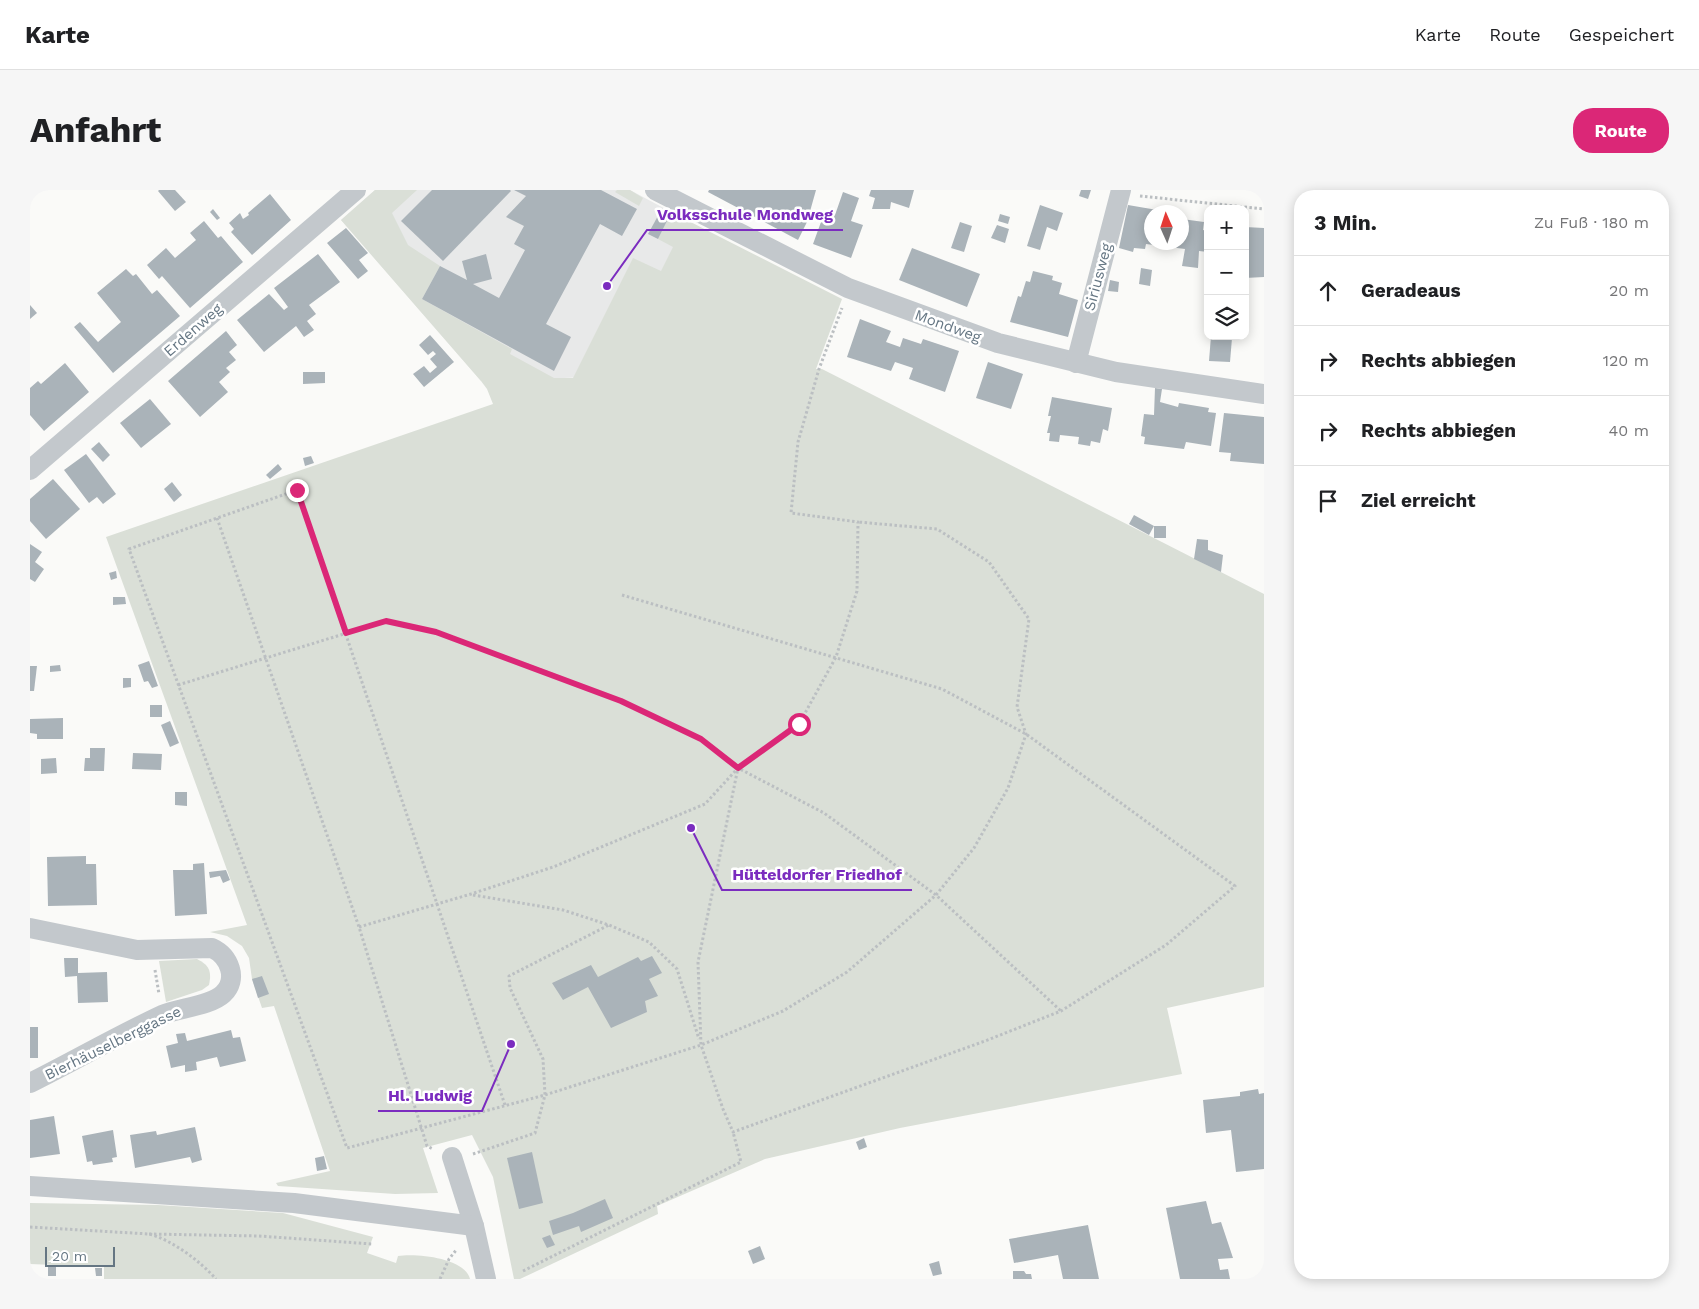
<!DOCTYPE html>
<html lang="de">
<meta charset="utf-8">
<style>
body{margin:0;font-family:"Work Sans",sans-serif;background:#f6f6f6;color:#202124}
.controls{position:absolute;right:15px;top:15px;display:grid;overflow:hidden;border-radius:10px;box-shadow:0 2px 12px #0003}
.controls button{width:45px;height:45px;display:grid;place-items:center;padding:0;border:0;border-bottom:1px solid #e0e0e0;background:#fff;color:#202124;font:25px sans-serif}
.compass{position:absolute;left:1114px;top:15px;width:45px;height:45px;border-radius:50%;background:#fff;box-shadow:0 2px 12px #0003;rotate:357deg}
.scale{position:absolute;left:15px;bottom:12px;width:70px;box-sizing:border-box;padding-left:5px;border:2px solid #657683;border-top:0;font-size:14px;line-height:18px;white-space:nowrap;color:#657683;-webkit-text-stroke:4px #fff;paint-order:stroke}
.stop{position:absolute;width:15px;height:15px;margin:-11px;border:4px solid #db2777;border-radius:50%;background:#fff}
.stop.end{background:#db2777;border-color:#fff;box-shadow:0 1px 5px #0008}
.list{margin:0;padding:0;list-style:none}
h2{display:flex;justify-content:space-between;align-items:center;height:65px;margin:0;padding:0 20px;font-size:21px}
h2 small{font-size:16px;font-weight:400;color:#757577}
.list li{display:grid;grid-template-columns:32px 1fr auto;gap:15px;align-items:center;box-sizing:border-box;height:70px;padding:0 20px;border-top:1px solid #e0e0e0}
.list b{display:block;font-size:19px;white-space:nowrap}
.list em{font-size:16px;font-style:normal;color:#757577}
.icon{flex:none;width:28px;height:28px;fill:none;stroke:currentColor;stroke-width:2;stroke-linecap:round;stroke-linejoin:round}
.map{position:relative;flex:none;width:1234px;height:1089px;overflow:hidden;border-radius:20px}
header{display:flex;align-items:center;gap:30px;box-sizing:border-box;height:70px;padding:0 25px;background:#fff;border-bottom:1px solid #e0e0e0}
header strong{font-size:24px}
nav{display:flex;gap:28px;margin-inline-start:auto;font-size:18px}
.intro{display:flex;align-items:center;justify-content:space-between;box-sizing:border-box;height:120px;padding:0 30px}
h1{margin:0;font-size:35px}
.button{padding:12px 22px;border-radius:20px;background:#db2777;color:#fff;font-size:18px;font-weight:700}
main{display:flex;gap:30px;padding:0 30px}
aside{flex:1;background:#fff;border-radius:20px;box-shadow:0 2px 12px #0003}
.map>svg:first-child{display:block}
.built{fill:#e8e9e9}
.green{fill:#dadfd7}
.building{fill:#aab3b9}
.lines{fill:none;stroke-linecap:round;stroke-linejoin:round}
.path{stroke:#bbbfc2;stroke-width:3;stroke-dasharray:2.5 2.5;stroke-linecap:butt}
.street{stroke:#c3c8cc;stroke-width:20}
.route{stroke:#db2777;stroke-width:6}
.labels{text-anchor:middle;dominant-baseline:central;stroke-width:5;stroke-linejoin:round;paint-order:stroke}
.street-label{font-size:15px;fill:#657683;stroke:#fff}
.leader{fill:none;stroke:#7b2cbf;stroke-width:2}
.callout-dot{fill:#7b2cbf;stroke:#fff;stroke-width:2}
.callout-label{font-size:16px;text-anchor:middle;font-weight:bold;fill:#7b2cbf;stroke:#fff;stroke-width:5;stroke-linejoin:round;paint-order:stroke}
</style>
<header>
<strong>Karte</strong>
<nav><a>Karte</a><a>Route</a><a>Gespeichert</a></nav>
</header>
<div class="intro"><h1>Anfahrt</h1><a class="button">Route</a></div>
<main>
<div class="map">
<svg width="1234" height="1089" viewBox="0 0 1234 1089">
<rect width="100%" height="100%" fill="#fafaf8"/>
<polygon class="built" points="345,0 600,0 757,84 785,179 451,191 311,30"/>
<g class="green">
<polygon points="345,0 387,0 362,23 378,55 410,76 392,109 482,159 480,164 524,188 543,188 603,68 631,81 643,57 628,49 638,29 632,25 635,19 812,109 786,179 792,179 1234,404 1234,797 1137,818 1152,884 870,938 735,969 627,1016 628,1024 490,1089 484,1089 463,987 442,945 393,958 408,1003 365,1004 248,996 246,993 300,981 244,816 232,818 222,789 219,768 212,756 197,746 180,742 217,735 76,347 463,214 457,199 451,191 311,30"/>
<polygon points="587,0 600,0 613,8 609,16 585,2"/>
<path d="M167,769C179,775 182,781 179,795L172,800L136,812L129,771Z"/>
<path d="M0,1013L128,1015L253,1023L343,1047L337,1063L366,1073L368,1066C387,1063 435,1068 440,1089H74V1077L0,1074Z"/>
</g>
<g class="building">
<polygon points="129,0 145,0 156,12 145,21 128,1"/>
<polygon points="402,0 480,0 481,1 413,71 371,31"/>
<polygon points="484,0 571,0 607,19 592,46 570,34 516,134 541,147 524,181 392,109 410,76 437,90 432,71 456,64 462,89 443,94 469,108 495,60 484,54 494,36 476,27 496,6"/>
<polygon points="679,0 786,0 777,32 768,50 678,2"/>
<polygon points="841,0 884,0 879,18 861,12 860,19 842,19 845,8 839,6"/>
<polygon points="1051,0 1061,0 1058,9 1049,6"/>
<polygon points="813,2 829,8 821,31 833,35 821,68 783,54 795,21 805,25"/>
<polygon points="240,4 261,30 222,65 201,42 204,39 199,33 210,23 213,29 219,25 218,23"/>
<polygon points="1010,15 1033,23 1027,41 1017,37 1010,60 997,56"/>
<polygon points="1098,15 1133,21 1122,22 1122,52 1152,52 1152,29 1174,32 1173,40 1178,41 1178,62 1169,61 1168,78 1152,76 1155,59 1116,54 1115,59 1104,58 1103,62 1089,58"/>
<polygon points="183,19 190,28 187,30 180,22"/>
<polygon points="629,24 638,29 628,49 618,44"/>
<polygon points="970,24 980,27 978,34 968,31"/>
<polygon points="174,31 188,48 191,46 213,72 160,118 132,86 129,89 117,75 136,58 145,68 166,50 160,43"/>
<polygon points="930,32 942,36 934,62 921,58"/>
<polygon points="967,35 979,39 975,53 961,48"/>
<polygon points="1215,37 1234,38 1234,87 1215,88"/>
<polygon points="316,38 338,63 329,70 338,81 328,89 297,53"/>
<polygon points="882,58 950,84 937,117 869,90"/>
<polygon points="288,64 310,92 279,115 286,124 277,131 284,140 274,147 266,136 234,162 207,130 239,104 254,120 258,117 244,98"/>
<polygon points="1111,78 1122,80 1120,96 1109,94"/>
<polygon points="96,79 103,86 106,84 122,104 127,100 150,126 83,183 44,137 50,132 68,152 91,132 67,103"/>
<polygon points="1003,81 1023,86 1022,90 1032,93 1029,104 1048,110 1038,147 980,132 988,106 991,107 996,91 1000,92"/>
<polygon points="1080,90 1089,92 1088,102 1078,101"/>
<polygon points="0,115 7,123 0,129"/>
<polygon points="830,129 861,141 856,152 870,157 873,148 891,154 893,149 929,161 915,202 879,189 883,178 865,172 861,181 817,167"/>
<polygon points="196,141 207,155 199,162 206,170 196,178 200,182 189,192 198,202 170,227 138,191"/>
<polygon points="400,145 424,172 394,197 383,184 394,176 400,183 407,177 400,169 406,164 403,161 398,165 389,155"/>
<polygon points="1181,146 1202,148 1200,172 1179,171"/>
<polygon points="958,172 993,184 981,219 946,208"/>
<polygon points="35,173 59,202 14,241 0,225 0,198 8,191 11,194"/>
<polygon points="273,182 295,182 295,193 273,194"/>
<polygon points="1125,198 1132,199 1130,212 1148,217 1149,213 1179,218 1178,222 1186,223 1181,256 1156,252 1154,259 1114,254 1115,247 1111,246 1114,224 1124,225"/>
<polygon points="1022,207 1082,218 1078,241 1073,239 1070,253 1061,251 1060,256 1048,254 1049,247 1030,245 1029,252 1019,251 1020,243 1017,243 1021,226 1018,226"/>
<polygon points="120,209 141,234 111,258 90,233"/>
<polygon points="1194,223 1234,227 1234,274 1200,271 1201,263 1189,262"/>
<polygon points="69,252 80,265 73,272 61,259"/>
<polygon points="56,264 86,304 73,314 67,307 59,313 34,280"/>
<polygon points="281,266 284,273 275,276 273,268"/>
<polygon points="248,274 252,279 240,289 236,285"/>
<polygon points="23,289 50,319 16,349 0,331 0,309"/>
<polygon points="142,292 152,305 144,312 134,299"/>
<polygon points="1104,325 1124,336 1119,345 1099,334"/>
<rect x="1124" y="336" width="12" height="12"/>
<polygon points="1167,349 1178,350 1178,360 1193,365 1191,382 1164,369"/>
<polygon points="0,354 12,362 5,372 14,379 5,392 0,389"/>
<polygon points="86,381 87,388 81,390 79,383"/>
<polygon points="83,407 95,407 96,414 83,415"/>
<polygon points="119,471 128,496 122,498 118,491 114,492 108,475"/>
<polygon points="30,475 31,481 20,482 20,476"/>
<polygon points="0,476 7,476 4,501 0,501"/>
<polygon points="93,488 101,488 101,497 93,498"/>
<rect x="120" y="515" width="12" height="12"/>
<polygon points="33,528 33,549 7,549 7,544 0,543 0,529"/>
<polygon points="140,531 149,553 140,557 131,535"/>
<polygon points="60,558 75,558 74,581 54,581 55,568 60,568"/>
<polygon points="103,563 132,564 131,580 102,579"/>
<polygon points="26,568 27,583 11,584 11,569"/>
<polygon points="145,602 157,602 157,616 145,615"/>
<polygon points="56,666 56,674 66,674 67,715 18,716 17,667"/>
<polygon points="174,673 177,724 145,726 143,680 163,680 163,674"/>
<polygon points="196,680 200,690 193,693 190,686 180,688 179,682"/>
<polygon points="622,766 632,783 619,789 628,806 615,811 617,822 581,838 558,797 533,810 522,793 561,775 568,787 608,767 611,771"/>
<polygon points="34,768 48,768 48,783 77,782 78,812 48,813 47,786 35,787"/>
<polygon points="232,786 239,804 228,808 222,789"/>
<rect x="0" y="837" width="8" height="31"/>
<polygon points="201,840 203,848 210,847 216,871 190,877 187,867 166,872 167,880 155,882 155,875 141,878 136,856 148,853 146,844 155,843 157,851"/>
<polygon points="1228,899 1229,904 1234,903 1234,979 1206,982 1201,940 1176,943 1173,910 1210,906 1210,902"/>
<polygon points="24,926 30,964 0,968 0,930"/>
<polygon points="165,937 172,970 162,973 160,967 105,978 100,945 126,941 127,945"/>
<polygon points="83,940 87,967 82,968 83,972 63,975 62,971 57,972 52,946"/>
<polygon points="834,948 837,957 829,960 826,952"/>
<polygon points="502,962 513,1013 489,1019 477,968"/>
<polygon points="294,966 297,979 287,981 285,968"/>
<polygon points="575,1009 583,1028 551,1042 549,1036 523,1045 519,1031 543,1023"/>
<polygon points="1176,1011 1182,1034 1191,1032 1203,1068 1188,1069 1190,1080 1198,1079 1200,1089 1150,1089 1136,1018"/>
<polygon points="1058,1035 1069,1089 1033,1089 1028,1065 984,1073 979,1049"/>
<polygon points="520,1045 525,1055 517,1058 512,1048"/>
<polygon points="730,1056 735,1069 723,1074 718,1061"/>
<polygon points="909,1071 912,1084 903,1086 899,1074"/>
<rect x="18" y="1077" width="8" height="9"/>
<polygon points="65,1078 72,1078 72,1086 66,1086"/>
<polygon points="983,1081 994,1081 996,1084 1001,1084 1002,1089 983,1089"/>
</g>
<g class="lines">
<g class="path">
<polyline points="1110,6 1234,19"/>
<polyline points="187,328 329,737 397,956 403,959"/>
<polyline points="592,405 912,499 996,544 1205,696 1136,755 1031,821 955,851 703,942 693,919 671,855 668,772 708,578"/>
<polyline points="148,495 356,431 406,442 514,481 591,511 671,549 708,578 794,623 906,705 1031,821"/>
<polyline points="443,705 533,720 579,735 619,752 647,779 669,849"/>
<polyline points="329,737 441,704 523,677 675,614 708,578 769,534 806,467 827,401 828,332 761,323 768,252 789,179 812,118"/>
<polyline points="125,780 129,804"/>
<polyline points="475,915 267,300 99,359 317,958 515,905 513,869 480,798 479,786 579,735"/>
<polyline points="443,964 505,943 515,905 671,855 753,821 817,782 906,705 944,658 978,598 996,544 987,517 999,429 959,372 907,339 828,332"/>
<path d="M0,1037L119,1044C142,1050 170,1071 186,1089"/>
<polyline points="119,1044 229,1046 342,1054"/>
<polyline points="493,1081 711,972 703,942"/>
<polyline points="410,1089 419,1069 427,1059"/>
</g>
<g class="street">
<polyline points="625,0 818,98 968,153 1086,182 1234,204"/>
<polyline points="1046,173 1091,0"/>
<polyline points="0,280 326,0"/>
<path d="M0,738L107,760L182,758C199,766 209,789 193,804C180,816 149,818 132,825C87,846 44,871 0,893"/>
<polyline points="422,967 444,1036 456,1089"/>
<polyline points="0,996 264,1013 444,1036"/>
</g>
</g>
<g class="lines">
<polyline class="route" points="267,300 316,443 356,431 406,442 591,511 671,549 708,578 769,534"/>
</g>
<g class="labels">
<g class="street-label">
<text transform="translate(1068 87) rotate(-75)">Siriusweg</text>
<text transform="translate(918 136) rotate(20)">Mondweg</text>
<text transform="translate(163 140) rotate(-41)">Erdenweg</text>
<text transform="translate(83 853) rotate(-26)">Bierhäuselberggasse</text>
</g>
</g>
<path class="leader" d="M577 96L617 40H813M661 638L692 700H882M481 854L452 921H348"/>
<g class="callout-dot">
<circle cx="577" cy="96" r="5"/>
<circle cx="661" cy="638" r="5"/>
<circle cx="481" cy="854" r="5"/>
</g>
<g class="callout-label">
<text x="715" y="30">Volksschule Mondweg</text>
<text x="787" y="690">Hütteldorfer Friedhof</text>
<text x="400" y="911">Hl. Ludwig</text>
</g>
</svg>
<div class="controls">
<button>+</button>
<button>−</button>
<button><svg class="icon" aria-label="layers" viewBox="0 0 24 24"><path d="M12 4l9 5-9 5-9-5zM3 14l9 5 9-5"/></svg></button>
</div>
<svg class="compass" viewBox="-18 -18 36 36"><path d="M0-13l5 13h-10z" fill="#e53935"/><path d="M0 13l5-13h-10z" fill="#757577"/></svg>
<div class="scale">20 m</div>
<div class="stop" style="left:769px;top:534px"></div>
<div class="stop end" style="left:267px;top:300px"></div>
</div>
<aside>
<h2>3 Min.<small>Zu Fuß · 180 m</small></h2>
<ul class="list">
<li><svg class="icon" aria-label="ahead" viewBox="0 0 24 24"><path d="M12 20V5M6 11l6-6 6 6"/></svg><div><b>Geradeaus</b></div><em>20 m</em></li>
<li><svg class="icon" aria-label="right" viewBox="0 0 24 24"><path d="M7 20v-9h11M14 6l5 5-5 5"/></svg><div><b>Rechts abbiegen</b></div><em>120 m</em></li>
<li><svg class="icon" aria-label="right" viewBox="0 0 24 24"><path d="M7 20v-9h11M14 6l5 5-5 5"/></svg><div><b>Rechts abbiegen</b></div><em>40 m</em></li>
<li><svg class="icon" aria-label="arrive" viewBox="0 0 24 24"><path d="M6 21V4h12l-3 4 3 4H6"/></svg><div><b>Ziel erreicht</b></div></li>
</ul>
</aside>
</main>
